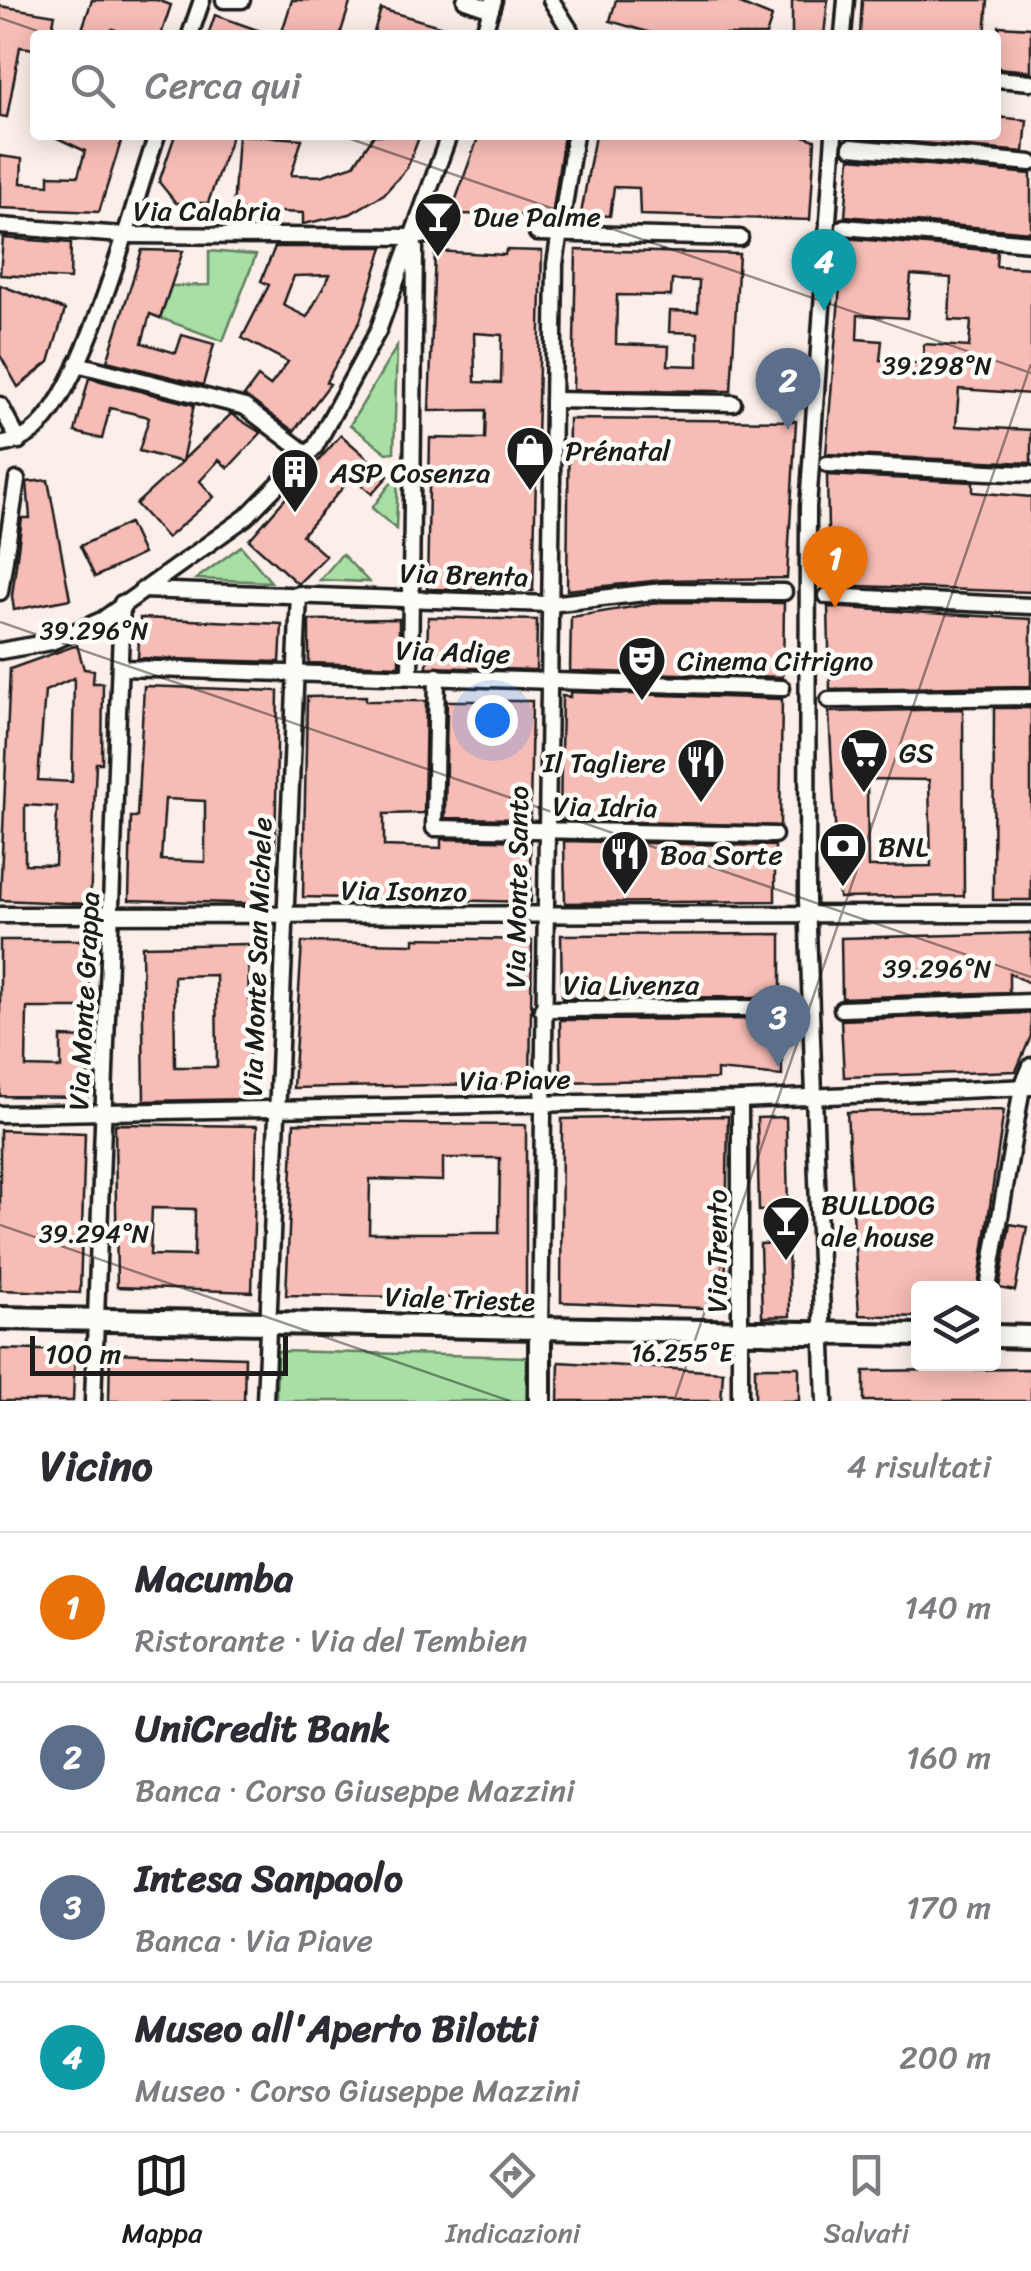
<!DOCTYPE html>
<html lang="it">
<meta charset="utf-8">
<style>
body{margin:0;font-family:Sriracha,sans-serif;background:#f2f2f3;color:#2b2b33}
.controls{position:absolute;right:30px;bottom:30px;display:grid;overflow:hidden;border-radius:10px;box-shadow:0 5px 25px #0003}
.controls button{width:90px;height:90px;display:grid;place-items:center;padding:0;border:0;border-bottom:2px solid #e1e1e2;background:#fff;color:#2b2b33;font:50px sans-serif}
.scale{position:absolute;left:30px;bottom:25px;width:258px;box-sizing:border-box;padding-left:10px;border:5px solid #1c1c1c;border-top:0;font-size:28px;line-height:35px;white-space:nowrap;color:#1c1c1c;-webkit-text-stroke:8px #fdfcf7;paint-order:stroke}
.you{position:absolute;left:492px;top:720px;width:35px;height:35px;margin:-25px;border:8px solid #fff;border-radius:50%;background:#1a73e8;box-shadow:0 0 0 15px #1a73e833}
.badge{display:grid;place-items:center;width:65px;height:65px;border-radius:50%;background:#1c1c1c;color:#fff;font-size:32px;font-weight:700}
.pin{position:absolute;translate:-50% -82px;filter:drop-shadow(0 2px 5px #0008)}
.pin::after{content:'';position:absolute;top:52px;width:35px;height:30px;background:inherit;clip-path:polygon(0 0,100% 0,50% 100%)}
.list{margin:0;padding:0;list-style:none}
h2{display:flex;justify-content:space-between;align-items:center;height:130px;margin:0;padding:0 40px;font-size:42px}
h2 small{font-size:32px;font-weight:400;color:#7c7c81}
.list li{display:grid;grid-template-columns:65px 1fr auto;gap:30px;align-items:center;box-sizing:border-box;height:150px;padding:0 40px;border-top:2px solid #e1e1e2}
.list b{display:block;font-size:38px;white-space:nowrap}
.list p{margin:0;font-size:32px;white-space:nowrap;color:#7c7c81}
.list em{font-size:32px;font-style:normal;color:#7c7c81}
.icon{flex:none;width:55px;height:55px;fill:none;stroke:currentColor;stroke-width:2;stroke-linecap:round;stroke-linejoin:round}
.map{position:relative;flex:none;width:1031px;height:1401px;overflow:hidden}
.search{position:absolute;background:#fff;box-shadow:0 5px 25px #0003;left:30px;right:30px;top:30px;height:110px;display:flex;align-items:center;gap:25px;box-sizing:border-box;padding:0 35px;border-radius:10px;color:#7c7c81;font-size:38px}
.sheet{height:730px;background:#fff}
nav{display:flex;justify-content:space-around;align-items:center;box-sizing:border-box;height:140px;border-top:2px solid #e1e1e2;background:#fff;font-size:28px;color:#7c7c81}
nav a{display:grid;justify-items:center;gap:5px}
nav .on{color:#1c1c1c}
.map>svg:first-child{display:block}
.green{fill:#a7dfa4;stroke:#627e60;stroke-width:2.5}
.building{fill:#f7bcb5;stroke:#1c1c1c;stroke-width:2.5;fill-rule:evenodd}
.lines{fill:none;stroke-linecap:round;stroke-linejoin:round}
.street-casing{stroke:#1c1c1c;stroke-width:21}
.secondary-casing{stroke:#1c1c1c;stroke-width:28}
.street{stroke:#fdfcf7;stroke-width:14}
.secondary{stroke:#fdfcf7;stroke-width:20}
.ticks{fill:none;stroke:#1c1c1c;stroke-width:2.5;stroke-opacity:0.45}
.labels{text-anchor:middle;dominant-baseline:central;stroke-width:9;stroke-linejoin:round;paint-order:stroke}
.street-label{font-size:28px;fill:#1c1c1c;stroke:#fdfcf7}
.poi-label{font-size:28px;fill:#1c1c1c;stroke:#fdfcf7;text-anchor:start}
.ticks-label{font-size:25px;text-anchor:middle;fill:#1c1c1c;stroke:#fdfcf7;stroke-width:9;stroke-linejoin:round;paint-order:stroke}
</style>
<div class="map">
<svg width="1031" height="1401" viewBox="0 0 1031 1401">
<rect width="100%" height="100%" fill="#fcefea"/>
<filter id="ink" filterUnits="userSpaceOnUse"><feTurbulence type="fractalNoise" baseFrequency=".01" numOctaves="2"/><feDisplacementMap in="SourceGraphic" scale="20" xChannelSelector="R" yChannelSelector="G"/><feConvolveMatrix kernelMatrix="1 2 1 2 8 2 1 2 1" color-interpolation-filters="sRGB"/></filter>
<g filter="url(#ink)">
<g class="green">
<polygon points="209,251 256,255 223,341 160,318 171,286 209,285"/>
<polygon points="397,346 394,452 387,453 350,425"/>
<polygon points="398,474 396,529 372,508"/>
<polygon points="241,546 271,582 196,579"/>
<polygon points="342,554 369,582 320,580"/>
<polygon points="277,1351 527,1357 526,1401 276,1401"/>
</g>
<g class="building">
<polygon points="92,0 157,0 171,5 161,35 131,35 112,29 111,35 80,35"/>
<polygon points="292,0 351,0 340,35 281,35"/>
<polygon points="616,0 741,0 740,4 772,17 766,35 658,35 610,21"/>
<polygon points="792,0 828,0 824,35 792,35"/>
<polygon points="862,0 988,0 985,35 860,35"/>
<polygon points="0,6 55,15 50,35 35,35 35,49 20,47 7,117 0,116"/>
<polygon points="381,9 457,31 456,35 373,35"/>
<polygon points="215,15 266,33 266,35 208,35"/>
<polygon points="999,26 1031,28 1031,71 996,68"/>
<polygon points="996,117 1027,120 1024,152 853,137 996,135"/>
<polygon points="51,135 123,135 99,212 0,208 0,156 22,159 21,183 49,185 49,175 78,176 85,151"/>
<polygon points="175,135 232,135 208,203 176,203 159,182"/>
<polygon points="238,135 302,139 291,175 321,176 354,165 374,135 420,135 407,168 384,194 350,214 303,224 303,213 233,210"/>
<polygon points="479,135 564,135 552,216 459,214 452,210"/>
<polygon points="595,135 801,135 815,140 810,220 640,215 639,188 614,187 610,216 581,214"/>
<polygon points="850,158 1031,174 1031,232 845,216"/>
<polygon points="3,238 71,243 70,279 0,275"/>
<path d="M844,238L997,251L996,266L1031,268V394L959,389L956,426L1031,430V463L826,454ZM911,275L951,278L949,320L971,321L969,347L924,344L923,364L880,360L882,341L857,339L858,315L907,318Z"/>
<path d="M275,247H383L360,321L326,382L330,384L294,431L244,396L258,377L270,386L288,362L242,338L269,285L261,281ZM330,275L307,317L283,305L294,276Z"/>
<polygon points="142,250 183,251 160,318 150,314 142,343 176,353 182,335 214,344 203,385 107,361"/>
<path d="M506,250L542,251L533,591L427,589L430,438L485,439L486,410L429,411L435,251L505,255ZM474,333L502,335L501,383L475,382Z"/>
<path d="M576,250L739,254L731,391L573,390ZM672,280L699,281L698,312L670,311L669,332L698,333V366L668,365L669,346L616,344L617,295L671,296Z"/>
<polygon points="0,285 65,310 49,362 18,387 0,355"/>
<polygon points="89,378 194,405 182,461 231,414 261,433 228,468 219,460 200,481 214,497 167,538 136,504 182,462 139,451 149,418 145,416 110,408 102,439 75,432"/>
<polygon points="569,419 796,421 787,578 662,580 567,590"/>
<polygon points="341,435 388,476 372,494 352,477 302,535 326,556 298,584 249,540"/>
<polygon points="827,475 973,482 973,492 1031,497 1031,592 829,585"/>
<polygon points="48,480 70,599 14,610 12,596 22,518 30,518 27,482"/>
<polygon points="129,523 143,554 95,577 80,546"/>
<polygon points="663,602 784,603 783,677 570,671 571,617"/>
<polygon points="828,607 1031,619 1031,686 830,689"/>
<polygon points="428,617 537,620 536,670 427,667"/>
<polygon points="140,618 282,624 280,662 138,658"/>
<polygon points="399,619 399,666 309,663 309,620"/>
<path d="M77,645L84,669L94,670L93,683H103L102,763H96L90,904L0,900L10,669ZM74,678L72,782L38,780L45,691ZM25,805L57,807L55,865L25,864Z"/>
<path d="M144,686L278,691L275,855H269L268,904L129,900L131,817H137ZM165,799L205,801V862L161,860Z"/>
<polygon points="570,692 782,699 780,826 560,820 562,696 570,697"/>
<polygon points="366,696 366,701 426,701 424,813 384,814 384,846 441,848 441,839 530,841 531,902 303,897 307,697"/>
<polygon points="447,701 532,701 530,819 445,818"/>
<polygon points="994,708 1031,708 1031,900 993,900"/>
<path d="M963,709L964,896L839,898L829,712ZM867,779L929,780L931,866L868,867Z"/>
<polygon points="564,841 775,846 775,901 565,903"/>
<polygon points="1031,933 1031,984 1009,973 1009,992 842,998 841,938"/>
<polygon points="781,934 781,997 562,998 561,935"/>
<polygon points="414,938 532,940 530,1083 293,1088 302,942 414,944"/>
<polygon points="0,940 89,940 89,1008 27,1008 26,1067 61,1068 61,1037 89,1038 88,1097 0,1096"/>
<path d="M248,944L250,1099L144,1101L142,946ZM216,975L217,1067H175L174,976Z"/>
<polygon points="1031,1013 1031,1036 1016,1071 844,1077 841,1020"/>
<polygon points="781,1019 782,1076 717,1070 717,1079 561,1082 560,1020"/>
<polygon points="1004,1110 978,1288 918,1288 918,1317 859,1315 847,1112"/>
<polygon points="728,1116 725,1309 561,1302 562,1119"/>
<polygon points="786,1117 788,1210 759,1211 757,1118"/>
<path d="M294,1123L526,1125V1299L286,1295ZM443,1158H500L499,1233H369L370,1179L443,1181Z"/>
<path d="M115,1124L257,1126L252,1292L117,1287ZM152,1208L195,1209L194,1256L150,1255Z"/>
<polygon points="0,1130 85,1133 80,1293 0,1290"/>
<polygon points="1010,1224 1027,1227 1015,1291 999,1288"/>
<polygon points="788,1243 790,1316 762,1317 760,1244"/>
<polygon points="0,1349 75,1351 73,1401 0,1401"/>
<polygon points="110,1353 245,1357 244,1401 109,1401"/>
<polygon points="559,1362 723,1372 721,1401 558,1401"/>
<rect x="755" y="1367" width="44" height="34"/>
<polygon points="1031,1369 1031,1401 864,1401 864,1371"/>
</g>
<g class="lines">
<g class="street-casing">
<g id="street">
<polyline points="224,0 242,0"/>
<polyline points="465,0 491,9"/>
<polyline points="551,0 573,35"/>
<polyline points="190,35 202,0"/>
<polyline points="483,35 494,0"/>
<polyline points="843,35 846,0"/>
<polyline points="996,79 1031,82"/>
<polyline points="851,147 1031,163"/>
<polyline points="0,226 123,235 415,237 448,231"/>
<polyline points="844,227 1031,243"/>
<polyline points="537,233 740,238"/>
<polyline points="77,364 245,407 307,454"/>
<polyline points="553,400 733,403"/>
<polyline points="0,405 19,441"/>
<path d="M0,445C16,442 29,437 40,425C89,374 132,208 157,135"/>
<polyline points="827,464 1031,474"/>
<polyline points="142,590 550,604 662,591 784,592"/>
<polyline points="0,592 17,480"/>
<polyline points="827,596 1031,606"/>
<polyline points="0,651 51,642 102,620 246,517 315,447 378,331 449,135"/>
<polyline points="122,668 782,688"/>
<polyline points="410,675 415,248"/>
<polyline points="437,676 434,828 774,835"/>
<polyline points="829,700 1031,697"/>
<polyline points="0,915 1031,914"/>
<polyline points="542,1009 781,1008"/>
<polyline points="842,1009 1031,1002"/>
<polyline points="0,1114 740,1100 1031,1087"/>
<polyline points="988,1288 1022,1087 1031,1066"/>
<polyline points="540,1329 555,264 575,135"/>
<polyline points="93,1401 122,603"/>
<polyline points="265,1401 299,594"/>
<polyline points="740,1401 740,1100"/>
<polyline points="825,1401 807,900 808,507 834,135"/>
</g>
</g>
<g class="secondary-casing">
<g id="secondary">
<polyline points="0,1318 918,1335"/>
<polyline points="540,1329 540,1401"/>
<polyline points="994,1336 1031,1337"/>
</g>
</g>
<use href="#street" class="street"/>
<use href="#secondary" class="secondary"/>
</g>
</g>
<path class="ticks" d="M0,18L49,35M339,135L1031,373M0,622L1031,977M0,1225L510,1401M674,1401L1031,364"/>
<defs>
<g id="bar-pin" transform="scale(2.5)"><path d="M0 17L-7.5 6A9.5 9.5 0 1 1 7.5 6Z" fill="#1c1c1c" stroke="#fdfcf7"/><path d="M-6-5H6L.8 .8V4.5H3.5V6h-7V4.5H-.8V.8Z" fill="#fff"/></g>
<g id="shop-pin" transform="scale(2.5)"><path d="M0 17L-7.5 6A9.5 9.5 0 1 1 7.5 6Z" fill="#1c1c1c" stroke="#fdfcf7"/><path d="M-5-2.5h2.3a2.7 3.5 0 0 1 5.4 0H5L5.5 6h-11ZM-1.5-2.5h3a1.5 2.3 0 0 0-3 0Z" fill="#fff"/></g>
<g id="building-pin" transform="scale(2.5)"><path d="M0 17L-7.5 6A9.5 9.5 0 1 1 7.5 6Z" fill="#1c1c1c" stroke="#fdfcf7"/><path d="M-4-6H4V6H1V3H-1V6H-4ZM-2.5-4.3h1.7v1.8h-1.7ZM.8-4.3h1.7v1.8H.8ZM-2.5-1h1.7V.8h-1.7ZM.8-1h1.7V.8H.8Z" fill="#fff"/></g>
<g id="theatre-pin" transform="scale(2.5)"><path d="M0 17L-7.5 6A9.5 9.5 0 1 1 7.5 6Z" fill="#1c1c1c" stroke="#fdfcf7"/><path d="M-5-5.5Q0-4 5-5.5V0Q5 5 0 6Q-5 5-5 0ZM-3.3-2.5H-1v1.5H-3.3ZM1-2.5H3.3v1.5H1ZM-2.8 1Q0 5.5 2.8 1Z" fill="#fff"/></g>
<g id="supermarket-pin" transform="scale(2.5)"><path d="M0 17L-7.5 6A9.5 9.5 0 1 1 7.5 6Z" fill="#1c1c1c" stroke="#fdfcf7"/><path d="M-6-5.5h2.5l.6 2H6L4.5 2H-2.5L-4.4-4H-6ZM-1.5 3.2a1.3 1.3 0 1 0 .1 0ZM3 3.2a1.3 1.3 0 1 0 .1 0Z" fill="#fff"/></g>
<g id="restaurant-pin" transform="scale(2.5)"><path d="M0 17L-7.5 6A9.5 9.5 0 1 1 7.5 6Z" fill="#1c1c1c" stroke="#fdfcf7"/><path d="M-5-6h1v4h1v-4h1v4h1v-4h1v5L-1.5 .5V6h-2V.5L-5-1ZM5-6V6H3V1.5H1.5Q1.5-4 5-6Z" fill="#fff"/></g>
<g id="bank-pin" transform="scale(2.5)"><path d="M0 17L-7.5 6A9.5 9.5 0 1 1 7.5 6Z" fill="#1c1c1c" stroke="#fdfcf7"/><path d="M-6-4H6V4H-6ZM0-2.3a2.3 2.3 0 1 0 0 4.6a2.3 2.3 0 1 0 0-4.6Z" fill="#fff"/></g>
</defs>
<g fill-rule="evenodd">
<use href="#bar-pin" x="438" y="216"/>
<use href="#shop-pin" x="530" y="450"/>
<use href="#building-pin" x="295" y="472"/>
<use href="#theatre-pin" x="642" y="660"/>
<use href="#supermarket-pin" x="864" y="752"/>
<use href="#restaurant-pin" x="701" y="762"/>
<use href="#bank-pin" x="843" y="846"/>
<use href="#restaurant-pin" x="625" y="854"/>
<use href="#bar-pin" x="786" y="1220"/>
</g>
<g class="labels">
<g class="street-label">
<text x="207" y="210">Via Calabria</text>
<text transform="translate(464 575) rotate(2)">Via Brenta</text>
<text transform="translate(453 652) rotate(2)">Via Adige</text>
<text transform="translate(605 807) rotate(1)">Via Idria</text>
<text transform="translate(517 887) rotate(-89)">Via Monte Santo</text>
<text transform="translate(404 891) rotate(1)">Via Isonzo</text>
<text transform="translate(257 957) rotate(-88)">Via Monte San Michele</text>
<text x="631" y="984">Via Livenza</text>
<text transform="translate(84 1001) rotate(-87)">Via Monte Grappa</text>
<text transform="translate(515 1080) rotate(-1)">Via Piave</text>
<text transform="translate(716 1251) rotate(-90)">Via Trento</text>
<text transform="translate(460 1299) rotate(2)">Viale Trieste</text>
</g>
<g class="poi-label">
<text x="473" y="216">Due Palme</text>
<text x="565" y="450">Prénatal</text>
<text x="330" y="472">ASP Cosenza</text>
<text x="677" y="660">Cinema Citrigno</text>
<text x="899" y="752">GS</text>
<text x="666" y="762" text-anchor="end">Il Tagliere</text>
<text x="878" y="846">BNL</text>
<text x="660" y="854">Boa Sorte</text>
<text x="821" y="1204">BULLDOG<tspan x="821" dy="32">ale house</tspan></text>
</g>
</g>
<g class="ticks-label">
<text x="937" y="374">39.298°N</text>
<text x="94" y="639">39.296°N</text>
<text x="937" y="977">39.296°N</text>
<text x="94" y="1242">39.294°N</text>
<text x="682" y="1361">16.255°E</text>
</g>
</svg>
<div class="controls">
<button><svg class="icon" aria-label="layers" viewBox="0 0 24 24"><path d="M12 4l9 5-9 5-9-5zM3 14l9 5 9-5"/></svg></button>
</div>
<div class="scale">100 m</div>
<div class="you"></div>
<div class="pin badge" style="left:835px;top:608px;background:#e8710a">1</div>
<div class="pin badge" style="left:788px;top:430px;background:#5c6f8a">2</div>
<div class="pin badge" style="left:778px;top:1067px;background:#5c6f8a">3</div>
<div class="pin badge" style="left:824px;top:311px;background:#0f9aa8">4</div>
<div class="search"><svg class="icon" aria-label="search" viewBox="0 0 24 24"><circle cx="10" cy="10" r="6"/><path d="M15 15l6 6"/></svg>Cerca qui</div>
</div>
<section class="sheet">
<h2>Vicino<small>4 risultati</small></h2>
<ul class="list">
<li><span class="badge" style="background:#e8710a">1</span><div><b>Macumba</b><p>Ristorante · Via del Tembien</p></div><em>140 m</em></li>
<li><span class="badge" style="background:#5c6f8a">2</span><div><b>UniCredit Bank</b><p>Banca · Corso Giuseppe Mazzini</p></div><em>160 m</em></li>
<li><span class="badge" style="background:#5c6f8a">3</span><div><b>Intesa Sanpaolo</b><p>Banca · Via Piave</p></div><em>170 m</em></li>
<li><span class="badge" style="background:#0f9aa8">4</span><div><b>Museo all'Aperto Bilotti</b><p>Museo · Corso Giuseppe Mazzini</p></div><em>200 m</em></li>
</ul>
</section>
<nav>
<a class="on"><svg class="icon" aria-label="map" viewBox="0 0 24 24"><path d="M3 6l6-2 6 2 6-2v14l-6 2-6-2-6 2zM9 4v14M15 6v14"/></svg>Mappa</a>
<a><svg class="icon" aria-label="directions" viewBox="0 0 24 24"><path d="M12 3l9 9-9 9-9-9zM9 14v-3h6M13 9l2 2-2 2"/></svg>Indicazioni</a>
<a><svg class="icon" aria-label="saved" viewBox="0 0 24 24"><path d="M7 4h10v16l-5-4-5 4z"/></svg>Salvati</a>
</nav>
